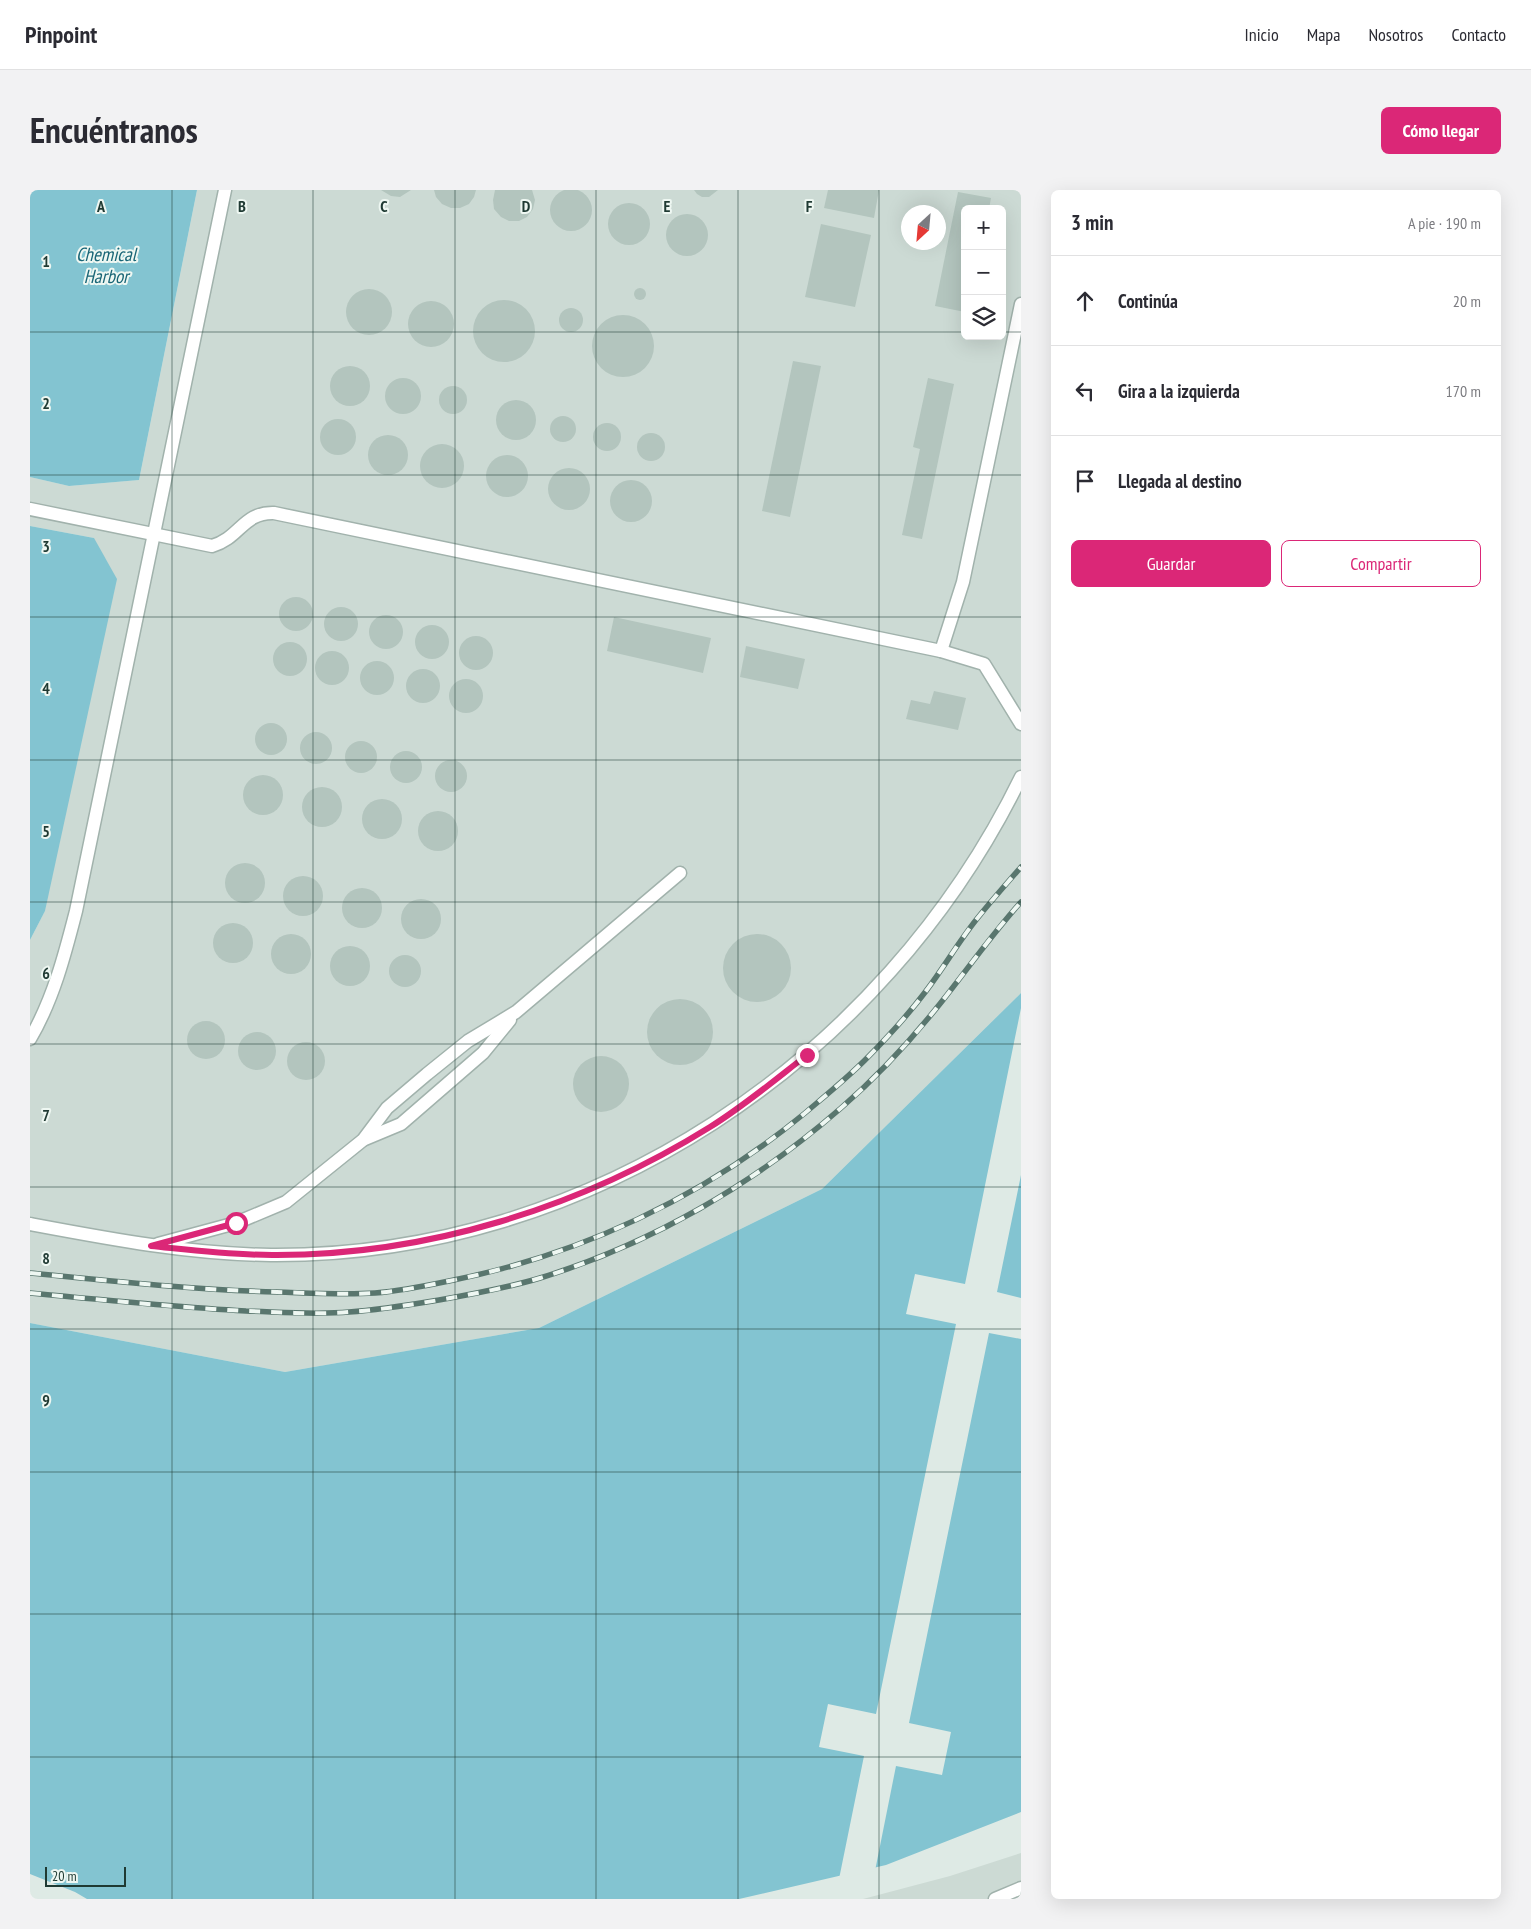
<!DOCTYPE html>
<html lang="es">
<meta charset="utf-8">
<style>
body{margin:0;font-family:"PT Sans Narrow",sans-serif;background:#f2f2f3;color:#2b2b33}
.controls{position:absolute;right:15px;top:15px;display:grid;overflow:hidden;border-radius:8px;box-shadow:0 5px 20px #0002}
.controls button{width:45px;height:45px;display:grid;place-items:center;padding:0;border:0;border-bottom:1px solid #e1e1e2;background:#fff;color:#2b2b33;font:25px sans-serif}
.compass{position:absolute;left:871px;top:15px;width:45px;height:45px;border-radius:50%;background:#fff;box-shadow:0 5px 20px #0002;rotate:206deg}
.scale{position:absolute;left:15px;bottom:12px;width:81px;box-sizing:border-box;padding-left:5px;border:2px solid #1f3a33;border-top:0;font-size:14px;line-height:18px;white-space:nowrap;color:#1f3a33;-webkit-text-stroke:4px #eef7f2;paint-order:stroke}
.stop{position:absolute;width:15px;height:15px;margin:-11px;border:4px solid #db2777;border-radius:50%;background:#fff}
.stop.end{background:#db2777;border-color:#fff;box-shadow:0 1px 5px #0008}
.list{margin:0;padding:0;list-style:none}
h2{display:flex;justify-content:space-between;align-items:center;height:65px;margin:0;padding:0 20px;font-size:21px}
h2 small{font-size:16px;font-weight:400;color:#7c7c81}
.list li{display:grid;grid-template-columns:32px 1fr auto;gap:15px;align-items:center;box-sizing:border-box;height:90px;padding:0 20px;border-top:1px solid #e1e1e2}
.list b{display:block;font-size:19px;white-space:nowrap}
.list em{font-size:16px;font-style:normal;color:#7c7c81}
.actions{display:flex;gap:10px;padding:15px 20px}
.actions a{flex:1;padding:11px 0;border:1px solid #db2777;border-radius:8px;text-align:center;font-size:18px;color:#db2777}
.actions .main{background:#db2777;color:#fff}
.icon{flex:none;width:28px;height:28px;fill:none;stroke:currentColor;stroke-width:2;stroke-linecap:round;stroke-linejoin:round}
.map{position:relative;flex:none;width:991px;height:1709px;overflow:hidden;border-radius:8px}
header{display:flex;align-items:center;gap:30px;box-sizing:border-box;height:70px;padding:0 25px;background:#fff;border-bottom:1px solid #e1e1e2}
header strong{font-size:24px}
nav{display:flex;gap:28px;margin-inline-start:auto;font-size:18px}
.intro{display:flex;align-items:center;justify-content:space-between;box-sizing:border-box;height:120px;padding:0 30px}
h1{margin:0;font-size:35px}
.button{padding:12px 22px;border-radius:8px;background:#db2777;color:#fff;font-size:18px;font-weight:700}
main{display:flex;gap:30px;padding:0 30px}
aside{flex:1;background:#fff;border-radius:8px;box-shadow:0 5px 20px #0002}
.map>svg:first-child{display:block}
.built{fill:#ccdad4;fill-rule:evenodd}
.water{fill:#83c4d1}
.pier{fill:#deeae5}
.building{fill:#b3c5be}
.lines{fill:none;stroke-linecap:round;stroke-linejoin:round}
.service-casing{stroke:#a1b2ac;stroke-width:15}
.service{stroke:#fff;stroke-width:12}
.rail-casing{stroke:#59766e;stroke-width:5.5}
.rail{stroke:#eef7f2;stroke-width:4;stroke-dasharray:11;stroke-linecap:butt}
.route{stroke:#db2777;stroke-width:6}
.grid{fill:none;stroke:#1f3a33;stroke-width:1;stroke-opacity:0.55}
.labels{text-anchor:middle;dominant-baseline:central;stroke-width:4;stroke-linejoin:round;paint-order:stroke}
.water-label{font-size:19px;font-style:italic;fill:#186576;stroke:#eef7f2}
.grid-label{font-size:16px;text-anchor:middle;font-weight:bold;fill:#1f3a33;stroke:#eef7f2;stroke-width:4;stroke-linejoin:round;paint-order:stroke}
</style>
<header>
<strong>Pinpoint</strong>
<nav><a>Inicio</a><a>Mapa</a><a>Nosotros</a><a>Contacto</a></nav>
</header>
<div class="intro"><h1>Encuéntranos</h1><a class="button">Cómo llegar</a></div>
<main>
<div class="map">
<svg width="991" height="1709" viewBox="0 0 991 1709">
<rect width="100%" height="100%" fill="#deeae5"/>
<g class="built">
<path d="M167,0H991V803L792,999L509,1138L255,1182L0,1133V750L15,721L64,348L0,336V287L39,296L109,290ZM935,19H972V146H935ZM878,22H908V52H878Z"/>
<polygon points="991,1663 991,1709 833,1709 920,1686"/>
</g>
<g class="water">
<polygon points="0,0 167,0 109,290 39,296 0,287"/>
<polygon points="0,336 64,348 87,389 15,721 0,750"/>
<polygon points="991,803 991,1622 856,1675 709,1709 57,1709 45,1702 0,1684 0,1133 255,1182 509,1138 792,999"/>
</g>
<polygon class="pier" points="991,818 991,985 967,1102 991,1108 991,1149 959,1143 879,1533 921,1542 912,1585 866,1576 845,1681 809,1689 834,1566 789,1557 798,1514 846,1524 926,1134 876,1124 885,1084 935,1094"/>
<g class="building">
<circle cx="541" cy="20" r="21"/>
<polygon points="351,0 381,0 370,7 361,6"/>
<polygon points="404,0 446,0 444,7 439,14 430,18 421,18 412,14 406,7"/>
<polygon points="465,0 502,0 505,10 503,19 497,27 489,31 479,31 471,27 464,19 463,10"/>
<polygon points="664,0 688,0 679,7 672,7 667,4"/>
<polygon points="798,0 849,0 844,28 794,18"/>
<polygon points="928,2 961,8 959,19 935,19 935,122 905,116"/>
<circle cx="599" cy="34" r="21"/>
<circle cx="657" cy="45" r="21"/>
<polygon points="791,34 841,45 825,117 775,107"/>
<circle cx="610" cy="104" r="6"/>
<circle cx="339" cy="122" r="23"/>
<circle cx="474" cy="141" r="31"/>
<circle cx="401" cy="134" r="23"/>
<circle cx="541" cy="130" r="12"/>
<circle cx="593" cy="156" r="31"/>
<polygon points="763,171 791,176 760,327 732,321"/>
<circle cx="320" cy="196" r="20"/>
<circle cx="373" cy="206" r="18"/>
<polygon points="898,188 924,194 892,349 872,345 890,259 883,257"/>
<circle cx="423" cy="210" r="14"/>
<circle cx="486" cy="230" r="20"/>
<circle cx="533" cy="239" r="13"/>
<circle cx="308" cy="247" r="18"/>
<circle cx="577" cy="247" r="14"/>
<circle cx="621" cy="257" r="14"/>
<circle cx="358" cy="265" r="20"/>
<circle cx="412" cy="276" r="22"/>
<circle cx="477" cy="286" r="21"/>
<circle cx="539" cy="299" r="21"/>
<circle cx="601" cy="311" r="21"/>
<circle cx="266" cy="424" r="17"/>
<circle cx="311" cy="434" r="17"/>
<circle cx="356" cy="442" r="17"/>
<polygon points="584,427 681,448 673,483 577,461"/>
<circle cx="402" cy="452" r="17"/>
<circle cx="446" cy="463" r="17"/>
<circle cx="260" cy="469" r="17"/>
<polygon points="716,456 775,469 768,499 710,487"/>
<circle cx="302" cy="478" r="17"/>
<circle cx="347" cy="488" r="17"/>
<circle cx="393" cy="496" r="17"/>
<circle cx="436" cy="506" r="17"/>
<polygon points="904,501 936,508 928,540 876,529 881,510 900,514"/>
<circle cx="241" cy="549" r="16"/>
<circle cx="286" cy="558" r="16"/>
<circle cx="331" cy="567" r="16"/>
<circle cx="376" cy="577" r="16"/>
<circle cx="421" cy="586" r="16"/>
<circle cx="233" cy="605" r="20"/>
<circle cx="292" cy="617" r="20"/>
<circle cx="352" cy="629" r="20"/>
<circle cx="408" cy="641" r="20"/>
<circle cx="215" cy="693" r="20"/>
<circle cx="273" cy="706" r="20"/>
<circle cx="332" cy="718" r="20"/>
<circle cx="391" cy="729" r="20"/>
<circle cx="203" cy="753" r="20"/>
<circle cx="261" cy="764" r="20"/>
<circle cx="727" cy="778" r="34"/>
<circle cx="320" cy="776" r="20"/>
<circle cx="375" cy="781" r="16"/>
<circle cx="650" cy="842" r="33"/>
<circle cx="176" cy="850" r="19"/>
<circle cx="227" cy="861" r="19"/>
<circle cx="276" cy="871" r="19"/>
<circle cx="571" cy="894" r="28"/>
</g>
<g class="lines">
<g class="service-casing">
<g id="service">
<path d="M0,319L182,356C210,348 213,322 244,323L911,461L933,392L991,114"/>
<polyline points="911,461 954,474 991,534"/>
<path d="M0,849C23,810 35,764 46,721L195,0"/>
<polyline points="335,949 371,934 453,863 480,830"/>
<path d="M0,1034C80,1049 159,1064 241,1065C560,1067 853,870 991,587"/>
<polyline points="128,1054 206,1033 256,1012 333,950 357,918 397,884 438,851 486,822 650,683"/>
<polyline points="965,1709 991,1698"/>
</g>
</g>
<use href="#service" class="service"/>
<g class="rail-casing">
<g id="rail">
<path d="M0,1083C82,1091 164,1100 247,1102C280,1103 312,1105 345,1103C370,1101 395,1096 419,1091C550,1065 672,1008 775,923C795,906 816,889 835,870C857,848 878,825 896,801C915,776 930,749 950,725C963,709 977,693 991,677"/>
<path d="M0,1103C72,1110 144,1117 216,1121C250,1122 285,1125 319,1122C349,1120 379,1115 409,1110C443,1104 477,1098 510,1088C621,1054 724,994 811,918C848,886 883,848 913,810C939,777 963,743 991,712"/>
</g>
</g>
<use href="#rail" class="rail"/>
</g>
<g class="lines">
<path class="route" d="M206,1033L121,1056C161,1060 201,1065 242,1065C395,1066 550,1018 680,937C714,916 746,889 777,865"/>
</g>
<path class="grid" d="M142,0V1709M283,0V1709M425,0V1709M566,0V1709M708,0V1709M849,0V1709M0,142H935M972,142H991M0,285H991M0,427H991M0,570H991M0,712H991M0,854H991M0,997H991M0,1139H991M0,1282H991M0,1424H991M0,1567H991"/>
<g class="labels">
<g class="water-label">
<text x="76" y="64">Chemical<tspan x="76" dy="22">Harbor</tspan></text>
</g>
</g>
<g class="grid-label">
<text x="71" y="22">A</text>
<text x="212" y="22">B</text>
<text x="354" y="22">C</text>
<text x="496" y="22">D</text>
<text x="637" y="22">E</text>
<text x="779" y="22">F</text>
<text x="16" y="77">1</text>
<text x="16" y="219">2</text>
<text x="16" y="362">3</text>
<text x="16" y="504">4</text>
<text x="16" y="647">5</text>
<text x="16" y="789">6</text>
<text x="16" y="931">7</text>
<text x="16" y="1074">8</text>
<text x="16" y="1216">9</text>
</g>
</svg>
<div class="controls">
<button>+</button>
<button>−</button>
<button><svg class="icon" aria-label="layers" viewBox="0 0 24 24"><path d="M12 4l9 5-9 5-9-5zM3 14l9 5 9-5"/></svg></button>
</div>
<svg class="compass" viewBox="-18 -18 36 36"><path d="M0-13l5 13h-10z" fill="#e53935"/><path d="M0 13l5-13h-10z" fill="#7c7c81"/></svg>
<div class="scale">20 m</div>
<div class="stop" style="left:206px;top:1033px"></div>
<div class="stop end" style="left:777px;top:865px"></div>
</div>
<aside>
<h2>3 min<small>A pie · 190 m</small></h2>
<ul class="list">
<li><svg class="icon" aria-label="ahead" viewBox="0 0 24 24"><path d="M12 20V5M6 11l6-6 6 6"/></svg><div><b>Continúa</b></div><em>20 m</em></li>
<li><svg class="icon" aria-label="left" viewBox="0 0 24 24"><path d="M17 20v-9H6M10 6l-5 5 5 5"/></svg><div><b>Gira a la izquierda</b></div><em>170 m</em></li>
<li><svg class="icon" aria-label="arrive" viewBox="0 0 24 24"><path d="M6 21V4h12l-3 4 3 4H6"/></svg><div><b>Llegada al destino</b></div></li>
</ul>
<div class="actions"><a class="main">Guardar</a><a>Compartir</a></div>
</aside>
</main>
